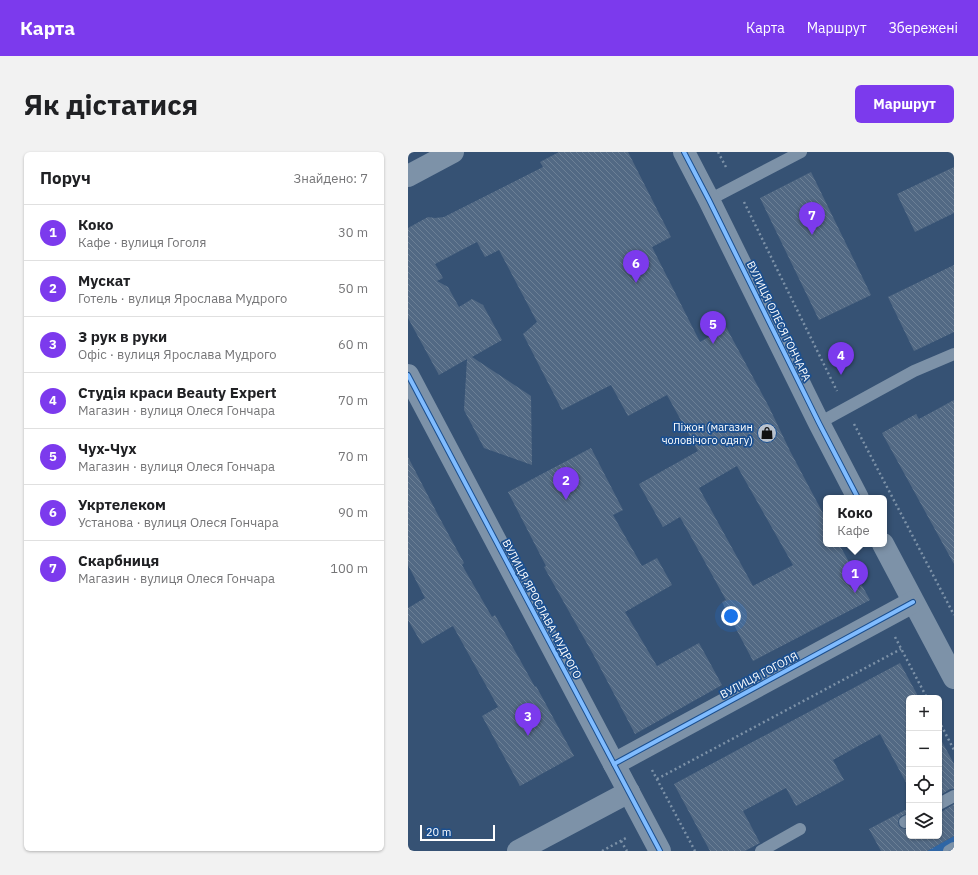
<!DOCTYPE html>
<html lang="uk">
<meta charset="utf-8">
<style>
body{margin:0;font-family:"IBM Plex Sans",sans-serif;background:#f2f2f2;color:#202124}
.controls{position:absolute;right:12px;bottom:12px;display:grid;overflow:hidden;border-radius:6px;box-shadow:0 1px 3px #0004}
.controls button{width:36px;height:36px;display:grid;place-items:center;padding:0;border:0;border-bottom:1px solid #e0e0e0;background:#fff;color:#202124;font:20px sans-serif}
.scale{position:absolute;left:12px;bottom:10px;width:75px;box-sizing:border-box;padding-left:4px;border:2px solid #fff;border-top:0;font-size:11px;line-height:14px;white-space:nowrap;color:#fff;-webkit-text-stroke:3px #1b4f8f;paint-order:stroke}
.you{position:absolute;left:323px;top:464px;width:14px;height:14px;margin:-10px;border:3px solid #fff;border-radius:50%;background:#1a73e8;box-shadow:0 0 0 6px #1a73e833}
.badge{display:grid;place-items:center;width:26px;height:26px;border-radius:50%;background:#7c3aed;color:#fff;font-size:13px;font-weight:700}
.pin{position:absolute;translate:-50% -33px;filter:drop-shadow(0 1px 2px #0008)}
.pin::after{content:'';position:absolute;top:21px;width:14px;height:12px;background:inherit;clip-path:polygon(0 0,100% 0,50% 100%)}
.popup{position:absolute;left:415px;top:343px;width:64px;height:52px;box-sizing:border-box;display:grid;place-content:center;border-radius:6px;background:#fff;filter:drop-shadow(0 1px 3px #0005);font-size:13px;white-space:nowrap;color:#757577}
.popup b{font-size:15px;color:#202124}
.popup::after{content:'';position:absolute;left:50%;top:100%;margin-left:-8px;border:8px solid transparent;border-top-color:#fff}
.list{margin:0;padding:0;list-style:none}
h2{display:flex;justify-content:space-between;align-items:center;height:52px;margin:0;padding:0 16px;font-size:17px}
h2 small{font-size:13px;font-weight:400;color:#757577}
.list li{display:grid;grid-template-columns:26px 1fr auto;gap:12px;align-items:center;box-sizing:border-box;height:56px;padding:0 16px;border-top:1px solid #e0e0e0}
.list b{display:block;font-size:15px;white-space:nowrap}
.list p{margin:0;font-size:13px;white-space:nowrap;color:#757577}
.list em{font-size:13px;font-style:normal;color:#757577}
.icon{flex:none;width:22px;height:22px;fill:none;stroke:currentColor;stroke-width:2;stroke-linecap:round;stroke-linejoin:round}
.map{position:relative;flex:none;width:546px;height:699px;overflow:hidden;border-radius:6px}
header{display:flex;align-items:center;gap:24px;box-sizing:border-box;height:56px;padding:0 20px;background:#7c3aed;color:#fff}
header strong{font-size:19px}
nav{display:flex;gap:22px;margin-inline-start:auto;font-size:14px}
.intro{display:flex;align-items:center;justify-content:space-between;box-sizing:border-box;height:96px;padding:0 24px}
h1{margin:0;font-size:28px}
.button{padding:10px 18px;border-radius:6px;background:#7c3aed;color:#fff;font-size:14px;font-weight:700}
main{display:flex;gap:24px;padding:0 24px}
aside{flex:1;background:#fff;border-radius:6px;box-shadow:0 1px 3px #0004}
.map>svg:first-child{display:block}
.forest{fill:url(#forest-firs)}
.building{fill:url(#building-back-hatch);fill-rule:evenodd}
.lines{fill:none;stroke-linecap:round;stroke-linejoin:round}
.path{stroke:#7d92a8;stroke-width:2.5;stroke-dasharray:2 3;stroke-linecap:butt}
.service{stroke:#7d92a8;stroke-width:12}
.minor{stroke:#7d92a8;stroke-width:22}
.tertiary{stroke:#7d92a8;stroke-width:22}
.cycleway-casing{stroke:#1b4f8f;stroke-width:6}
.cycleway{stroke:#80bcff;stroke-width:4}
.labels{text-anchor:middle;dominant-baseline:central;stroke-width:3.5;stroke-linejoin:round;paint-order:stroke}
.street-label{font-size:11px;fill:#fff;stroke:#1b4f8f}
.poi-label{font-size:11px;fill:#fff;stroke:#1b4f8f;text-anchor:end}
</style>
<header>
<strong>Карта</strong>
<nav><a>Карта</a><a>Маршрут</a><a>Збережені</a></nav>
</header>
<div class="intro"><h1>Як дістатися</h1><a class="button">Маршрут</a></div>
<main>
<aside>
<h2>Поруч<small>Знайдено: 7</small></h2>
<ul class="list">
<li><span class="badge">1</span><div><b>Коко</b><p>Кафе · вулиця Гоголя</p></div><em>30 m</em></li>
<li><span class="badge">2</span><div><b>Мускат</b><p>Готель · вулиця Ярослава Мудрого</p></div><em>50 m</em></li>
<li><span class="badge">3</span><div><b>З рук в руки</b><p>Офіс · вулиця Ярослава Мудрого</p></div><em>60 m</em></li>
<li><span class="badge">4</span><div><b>Студія краси Beauty Expert</b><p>Магазин · вулиця Олеся Гончара</p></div><em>70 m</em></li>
<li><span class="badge">5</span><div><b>Чух-Чух</b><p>Магазин · вулиця Олеся Гончара</p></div><em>70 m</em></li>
<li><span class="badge">6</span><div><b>Укртелеком</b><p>Установа · вулиця Олеся Гончара</p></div><em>90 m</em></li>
<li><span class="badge">7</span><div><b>Скарбниця</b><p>Магазин · вулиця Олеся Гончара</p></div><em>100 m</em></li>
</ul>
</aside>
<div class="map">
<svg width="546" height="699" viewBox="0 0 546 699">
<defs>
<pattern id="forest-firs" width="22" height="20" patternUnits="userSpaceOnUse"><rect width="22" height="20" fill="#2f66a5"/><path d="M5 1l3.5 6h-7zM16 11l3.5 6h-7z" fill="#4e7db2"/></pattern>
<pattern id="building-back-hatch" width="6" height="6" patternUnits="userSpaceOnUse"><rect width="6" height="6" fill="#526984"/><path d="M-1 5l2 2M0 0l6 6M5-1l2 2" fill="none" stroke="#6c8096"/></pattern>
</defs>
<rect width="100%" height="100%" fill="#365274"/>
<polygon class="forest" points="546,684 546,699 519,699"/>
<g class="building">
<path d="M151,0H220L263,85L244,95L292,190L318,175L361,255L382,299L418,367V392H431L462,448L345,509L314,450L318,448L272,365L255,375L231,332L290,299L259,243L220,264L203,233L154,258L115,182L129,170L91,98L77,105L69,90L27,112L35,126L29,129L40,135L51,155L64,147L75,153L94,188L64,205L123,244L124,313L76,296L56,258L59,207L31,223L0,166V76L20,65L27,66L36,65L135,15L132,10ZM329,314L385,413L345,434L291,336Z"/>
<polygon points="546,15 546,61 507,80 489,42"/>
<polygon points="403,20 463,143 411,168 352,46"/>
<polygon points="546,113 546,180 506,199 480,145"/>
<polygon points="546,248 546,412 474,281 508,262 511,267"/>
<polygon points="183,296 215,358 205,363 234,414 249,406 264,433 217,460 249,514 291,491 314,533 227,582 185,502 136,415 138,414 100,340"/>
<polygon points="0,305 30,363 56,411 54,413 84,465 87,463 127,535 128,534 166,604 112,634 74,564 90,555 45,474 14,492 0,468 0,456 17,446 0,413"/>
<polygon points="492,511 511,546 501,546 501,636 472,582 425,608 436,628 388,654 378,636 335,659 352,691 337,699 302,699 266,632"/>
<polygon points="531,584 546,612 546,637 542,637 531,644"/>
<polygon points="546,652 546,684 519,699 473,699 461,677 501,656 501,661 493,664 491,666 490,670 491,674 493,676 497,677 501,676 501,684 531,684 531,659 535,659"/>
</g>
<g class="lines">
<g class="path">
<polyline points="310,0 319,17"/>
<polyline points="336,50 429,239"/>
<polyline points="446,272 546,463"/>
<polyline points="487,485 519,546"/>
<polyline points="531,569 546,598"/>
<polyline points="244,618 287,699"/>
<polyline points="249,627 493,497"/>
<polyline points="213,689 219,699"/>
<polyline points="194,699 218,686"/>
</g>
<g class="service">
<polyline points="301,48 393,0"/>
<polyline points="411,271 506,219 546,202"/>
<polyline points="531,652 546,644"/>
<polyline points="497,670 501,668"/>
<polyline points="353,699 392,677"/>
<polyline points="541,699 546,696"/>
</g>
<g class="minor">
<polyline points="276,0 301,48 411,271 450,346"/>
<polyline points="0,223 252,699"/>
<polyline points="475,392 546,526"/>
<polyline points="206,612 505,450"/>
<polyline points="110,699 221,640"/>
</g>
<polyline class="tertiary" points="0,24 45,0"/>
<g class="cycleway-casing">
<g id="cycleway">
<polyline points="276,0 301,48 411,271 450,346"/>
<polyline points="0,223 252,699"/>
<polyline points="206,612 505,450"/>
</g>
</g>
<use href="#cycleway" class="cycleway"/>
</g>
<defs>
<g id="shop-disc" transform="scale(1)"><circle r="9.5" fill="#b9c2ce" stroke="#1b4f8f"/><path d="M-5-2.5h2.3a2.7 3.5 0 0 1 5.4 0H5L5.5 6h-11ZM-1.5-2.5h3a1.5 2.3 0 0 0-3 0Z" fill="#111"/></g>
</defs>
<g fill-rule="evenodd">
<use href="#shop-disc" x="359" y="281"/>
</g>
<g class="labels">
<g class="street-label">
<text transform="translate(371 169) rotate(64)">ВУЛИЦЯ ОЛЕСЯ ГОНЧАРА</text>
<text transform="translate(134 457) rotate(62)">ВУЛИЦЯ ЯРОСЛАВА МУДРОГО</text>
<text transform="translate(351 523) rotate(-28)">ВУЛИЦЯ ГОГОЛЯ</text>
</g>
<g class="poi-label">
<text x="345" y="275">Піжон (магазин<tspan x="345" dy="13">чоловічого одягу)</tspan></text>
</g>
</g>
</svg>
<div class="controls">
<button>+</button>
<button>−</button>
<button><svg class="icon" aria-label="locate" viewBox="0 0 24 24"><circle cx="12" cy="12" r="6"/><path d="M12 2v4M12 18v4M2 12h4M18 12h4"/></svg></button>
<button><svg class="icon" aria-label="layers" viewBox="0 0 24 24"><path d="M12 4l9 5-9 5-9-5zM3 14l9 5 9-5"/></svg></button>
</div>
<div class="scale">20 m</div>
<div class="you"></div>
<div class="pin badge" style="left:447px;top:441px">1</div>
<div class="popup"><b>Коко</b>Кафе</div>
<div class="pin badge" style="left:158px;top:348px">2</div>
<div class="pin badge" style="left:120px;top:584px">3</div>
<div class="pin badge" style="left:433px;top:223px">4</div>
<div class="pin badge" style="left:305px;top:192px">5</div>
<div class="pin badge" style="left:228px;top:131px">6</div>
<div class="pin badge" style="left:404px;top:83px">7</div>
</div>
</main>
